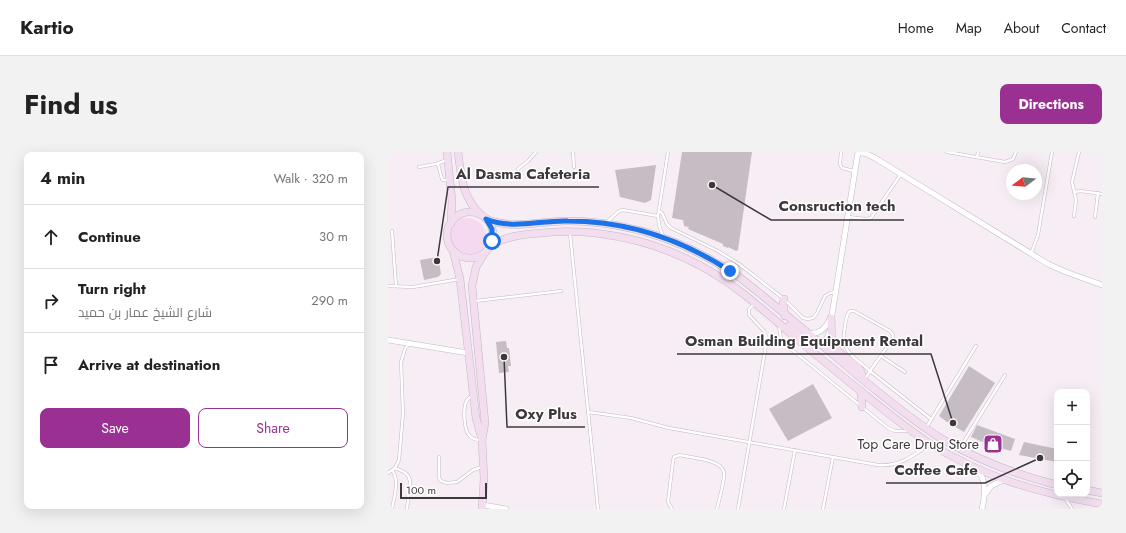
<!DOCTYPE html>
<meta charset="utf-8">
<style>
body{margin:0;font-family:Jost,Cairo,sans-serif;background:#f2f2f2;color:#222}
.controls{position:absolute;right:12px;bottom:12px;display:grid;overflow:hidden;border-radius:8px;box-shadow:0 4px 16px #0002}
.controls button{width:36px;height:36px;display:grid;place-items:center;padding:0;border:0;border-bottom:1px solid #e0e0e0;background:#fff;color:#222;font:20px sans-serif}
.compass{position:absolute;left:618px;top:12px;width:36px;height:36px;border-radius:50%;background:#fff;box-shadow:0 4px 16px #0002;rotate:254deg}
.scale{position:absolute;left:12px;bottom:10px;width:87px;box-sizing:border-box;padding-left:4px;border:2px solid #3c383b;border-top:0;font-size:11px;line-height:14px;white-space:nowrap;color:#3c383b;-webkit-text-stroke:3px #fff;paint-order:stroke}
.stop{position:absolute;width:12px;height:12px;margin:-9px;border:3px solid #1a73e8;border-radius:50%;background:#fff}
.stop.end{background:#1a73e8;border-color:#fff;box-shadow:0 1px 4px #0008}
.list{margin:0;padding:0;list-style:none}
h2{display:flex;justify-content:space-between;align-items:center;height:52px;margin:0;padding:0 16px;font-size:17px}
h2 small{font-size:13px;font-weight:400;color:#767676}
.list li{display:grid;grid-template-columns:26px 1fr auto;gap:12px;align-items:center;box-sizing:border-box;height:64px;padding:0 16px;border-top:1px solid #e0e0e0}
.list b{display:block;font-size:15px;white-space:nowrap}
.list p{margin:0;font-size:13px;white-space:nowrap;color:#767676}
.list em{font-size:13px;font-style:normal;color:#767676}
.actions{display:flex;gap:8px;padding:12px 16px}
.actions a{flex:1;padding:9px 0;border:1px solid #993092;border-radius:8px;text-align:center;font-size:14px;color:#993092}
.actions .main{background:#993092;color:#fff}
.icon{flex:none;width:22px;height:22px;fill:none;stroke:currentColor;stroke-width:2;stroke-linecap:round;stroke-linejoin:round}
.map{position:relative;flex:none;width:714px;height:357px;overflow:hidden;border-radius:8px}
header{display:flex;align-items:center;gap:24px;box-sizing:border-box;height:56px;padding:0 20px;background:#fff;border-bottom:1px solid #e0e0e0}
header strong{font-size:19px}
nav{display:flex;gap:22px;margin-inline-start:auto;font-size:14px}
.intro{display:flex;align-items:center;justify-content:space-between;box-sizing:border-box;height:96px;padding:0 24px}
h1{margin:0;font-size:28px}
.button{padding:10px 18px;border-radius:8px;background:#993092;color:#fff;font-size:14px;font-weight:700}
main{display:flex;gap:24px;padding:0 24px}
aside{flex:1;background:#fff;border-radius:8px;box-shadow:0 4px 16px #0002}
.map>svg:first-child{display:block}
.green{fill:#f4d9f0}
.building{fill:#c6bdc4}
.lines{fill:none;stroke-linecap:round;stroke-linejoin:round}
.lane-casing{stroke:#c2b9c1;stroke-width:3.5}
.street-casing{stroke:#c2b9c1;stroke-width:6}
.secondary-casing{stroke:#c2b9c1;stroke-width:8}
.lane{stroke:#fff;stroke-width:2.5}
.street{stroke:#fff;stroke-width:5}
.secondary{stroke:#f3def0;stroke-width:7}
.route{stroke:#1a73e8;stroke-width:5}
.labels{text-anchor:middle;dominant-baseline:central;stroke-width:3;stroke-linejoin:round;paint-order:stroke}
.poi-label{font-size:14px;fill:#3c383b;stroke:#fff;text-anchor:end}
.leader{fill:none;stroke:#3c383b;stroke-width:1.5}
.callout-dot{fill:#3c383b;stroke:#fff;stroke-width:1.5}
.callout-label{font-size:15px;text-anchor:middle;font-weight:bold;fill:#3c383b;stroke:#fff;stroke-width:3;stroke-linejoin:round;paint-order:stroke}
</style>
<header>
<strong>Kartio</strong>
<nav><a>Home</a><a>Map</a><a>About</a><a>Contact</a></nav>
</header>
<div class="intro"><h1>Find us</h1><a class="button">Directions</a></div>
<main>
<aside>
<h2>4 min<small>Walk · 320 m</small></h2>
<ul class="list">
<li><svg class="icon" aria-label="ahead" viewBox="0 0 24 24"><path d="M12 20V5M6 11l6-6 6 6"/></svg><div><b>Continue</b></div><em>30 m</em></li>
<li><svg class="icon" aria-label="right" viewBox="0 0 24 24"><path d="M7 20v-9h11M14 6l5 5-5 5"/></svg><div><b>Turn right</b><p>شارع الشيخ عمار بن حميد</p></div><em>290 m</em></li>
<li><svg class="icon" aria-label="arrive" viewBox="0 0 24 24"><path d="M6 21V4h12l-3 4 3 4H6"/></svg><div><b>Arrive at destination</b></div></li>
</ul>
<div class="actions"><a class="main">Save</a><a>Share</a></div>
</aside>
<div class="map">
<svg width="714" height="357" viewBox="0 0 714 357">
<rect width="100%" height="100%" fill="#f7edf5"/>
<circle class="green" cx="79" cy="85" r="19"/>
<g class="building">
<polygon points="294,0 364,0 350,98 348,99 340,95 340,96 335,94 335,92 300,77 301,75 296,74 295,68 284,66"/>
<polygon points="268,13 263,48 257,51 232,45 227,18"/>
<polygon points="50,105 53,122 50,125 36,128 32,108"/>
<polygon points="118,189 119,196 121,196 123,214 120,214 121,220 111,221 108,190"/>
<polygon points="581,214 607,231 576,280 559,270 551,264"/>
<polygon points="425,232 444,266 400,289 381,257"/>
<polygon points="589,273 627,287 623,299 602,293 583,285"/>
<polygon points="636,290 669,297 669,310 631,303"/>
</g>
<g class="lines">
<g class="lane-casing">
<g id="lane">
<polyline points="185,0 186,15"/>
<polyline points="453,0 452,12 454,16 466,19"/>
<polyline points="559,0 617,10 625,7 628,0"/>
<polyline points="589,5 590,0"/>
<polyline points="50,12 54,27 55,28 61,28"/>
<polyline points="31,15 48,12 59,8"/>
<polyline points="130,17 140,9 148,0"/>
<polyline points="686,40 693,39 714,42"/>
<polyline points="271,59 274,61 279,72 283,76 330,99 351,112 396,147 415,166 420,167 425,166 429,161 437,144 442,141 447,140"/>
<polyline points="686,64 688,48 684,30 691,0"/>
<polyline points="460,65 478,67 483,66 513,22"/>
<polyline points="707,65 710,41"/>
<polyline points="219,70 231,59 235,58 270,64"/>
<polyline points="4,79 8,134"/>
<polyline points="182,81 210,357"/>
<polyline points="275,84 271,73 270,64 280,0"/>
<polyline points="643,102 650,83 664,0"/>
<polyline points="0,134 25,135 72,127"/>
<polyline points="87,149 173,139"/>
<path d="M462,159H466L502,179L505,183L504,188L482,219C464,203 452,200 457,174C458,168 458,163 462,159Z"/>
<polyline points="391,174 393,187 398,193 500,276 507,279 519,279"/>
<polyline points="493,204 517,220"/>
<polyline points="477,227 482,219 543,267"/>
<path d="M85,243C82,245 79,247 78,250C75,257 76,278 81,283C84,287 88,288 93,288"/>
<path d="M200,260L243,266L281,276L490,313C511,315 525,304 542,292"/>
<polyline points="538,276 588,194"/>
<polyline points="572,296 617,223"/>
<polyline points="51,305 51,326 53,329 59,331 69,330 85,318 94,315"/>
<path d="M7,316C14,319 21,321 22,329L19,357"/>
<polyline points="0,321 7,316 11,308 15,261 13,210 17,197 21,192"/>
<polyline points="677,346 684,357"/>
<path d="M4,357C6,345 12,329 4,318"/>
<path d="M284,357L280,350L285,309L286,305L292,303C303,306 333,307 336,320C337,329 331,347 329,357"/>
<polyline points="350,357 379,187 376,179 361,163 361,157 367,151"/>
<polyline points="396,357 407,298"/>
<polyline points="435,357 445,305"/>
</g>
</g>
<g class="street-casing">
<g id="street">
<polyline points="443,169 470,0 479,2 487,6 660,112 678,120 714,133"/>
<path d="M419,181C431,183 437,177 442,167"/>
<polyline points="0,188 80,201"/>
<polyline points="432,192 438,188 442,179"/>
<path d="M590,318C599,330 597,343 594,357"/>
<polyline points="598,341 603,334 615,328"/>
<polyline points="95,353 118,357"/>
</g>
</g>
<g class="secondary-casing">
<g id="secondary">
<polyline points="59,0 64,49 63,71"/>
<path d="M70,0C73,23 74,45 92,62"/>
<circle cx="82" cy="83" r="23"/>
<path d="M98,67C124,78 152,69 179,69C242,69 300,90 351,125C395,159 437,196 479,231C504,251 528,271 554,287C590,308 629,323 669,333"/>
<path d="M102,94C121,82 143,82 166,80C182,79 198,80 214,82C267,89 315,110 357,143C372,155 387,168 402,181C426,201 450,221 475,241C496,258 518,276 541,291C597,326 650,341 714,352"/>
<polyline points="65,98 72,127 88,266 94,288"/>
<polyline points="396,147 395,152 397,164"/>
<path d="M443,166C444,173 442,189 446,194C454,207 473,210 475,227"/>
<path d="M401,174C409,181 420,194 432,192"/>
<polyline points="473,239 474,255"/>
<polyline points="699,338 714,341"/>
<polyline points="94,357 96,327 94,288 97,271 84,134 88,115 98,99"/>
</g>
</g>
<use href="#lane" class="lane"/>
<use href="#street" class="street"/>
<use href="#secondary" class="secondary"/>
</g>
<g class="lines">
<path class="route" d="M104,89V77L98,67C124,78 152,68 180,69C238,69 293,87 342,119"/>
</g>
<defs>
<g id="shop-square" transform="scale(1)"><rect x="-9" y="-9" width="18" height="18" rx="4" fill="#993092" stroke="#fff"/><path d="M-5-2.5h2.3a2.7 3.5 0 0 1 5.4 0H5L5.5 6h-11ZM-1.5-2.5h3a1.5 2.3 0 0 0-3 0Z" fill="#fff"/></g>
</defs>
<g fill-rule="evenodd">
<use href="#shop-square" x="605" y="292"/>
</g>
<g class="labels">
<g class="poi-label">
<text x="591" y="292">Top Care Drug Store</text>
</g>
</g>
<path class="leader" d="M49 109L60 35H211M324 33L383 68H516M565 271L543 202H289M116 205L119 275H197M652 306L597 331H498"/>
<g class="callout-dot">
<circle cx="49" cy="109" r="4"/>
<circle cx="324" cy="33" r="4"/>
<circle cx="565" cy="271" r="4"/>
<circle cx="116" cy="205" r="4"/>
<circle cx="652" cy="306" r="4"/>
</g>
<g class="callout-label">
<text x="135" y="27">Al Dasma Cafeteria</text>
<text x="449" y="59">Consruction tech</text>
<text x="416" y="194">Osman Building Equipment Rental</text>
<text x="158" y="267">Oxy Plus</text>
<text x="548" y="323">Coffee Cafe</text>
</g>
</svg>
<div class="controls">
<button>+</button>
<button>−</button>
<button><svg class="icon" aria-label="locate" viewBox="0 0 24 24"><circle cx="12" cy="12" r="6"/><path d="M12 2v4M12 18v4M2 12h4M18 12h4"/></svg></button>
</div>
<svg class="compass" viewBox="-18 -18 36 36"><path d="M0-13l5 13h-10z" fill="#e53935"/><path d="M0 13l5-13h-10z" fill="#767676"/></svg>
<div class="scale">100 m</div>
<div class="stop" style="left:104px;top:89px"></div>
<div class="stop end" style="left:342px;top:119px"></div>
</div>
</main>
